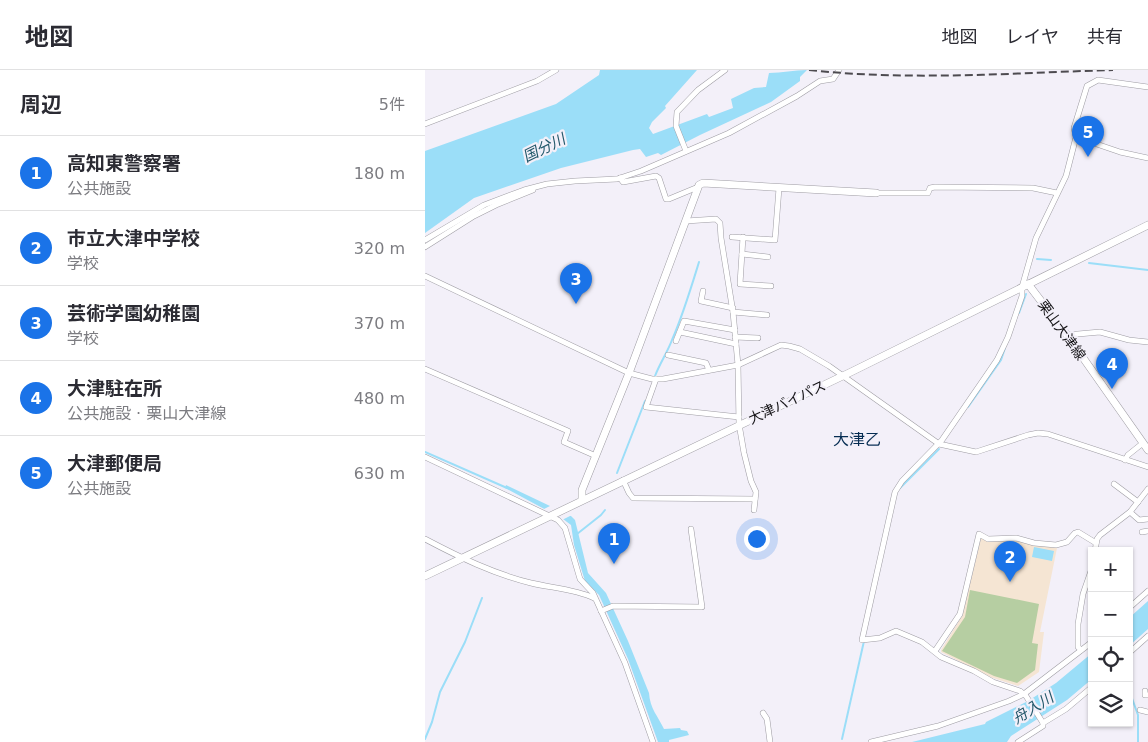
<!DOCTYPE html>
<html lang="ja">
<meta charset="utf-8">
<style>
body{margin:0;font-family:"DejaVu Sans","Noto Sans JP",sans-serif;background:#f7f7f7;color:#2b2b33}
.controls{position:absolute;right:15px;bottom:15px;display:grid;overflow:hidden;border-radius:0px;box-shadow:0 1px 4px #0004}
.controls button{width:45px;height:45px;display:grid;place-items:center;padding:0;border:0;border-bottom:1px solid #e1e1e2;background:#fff;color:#2b2b33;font:25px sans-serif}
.you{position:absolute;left:331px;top:468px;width:18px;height:18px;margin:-12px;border:4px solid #fff;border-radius:50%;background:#1a73e8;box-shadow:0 0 0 8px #1a73e833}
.badge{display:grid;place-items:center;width:32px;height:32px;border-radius:50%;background:#1a73e8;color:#fff;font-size:16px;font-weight:700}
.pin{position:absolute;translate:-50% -41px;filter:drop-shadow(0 1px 2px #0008)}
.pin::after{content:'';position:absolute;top:26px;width:18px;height:15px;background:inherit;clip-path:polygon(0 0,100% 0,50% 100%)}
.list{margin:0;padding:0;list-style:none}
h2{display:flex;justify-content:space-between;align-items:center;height:65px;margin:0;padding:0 20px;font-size:21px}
h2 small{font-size:16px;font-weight:400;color:#7c7c81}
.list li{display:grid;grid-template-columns:32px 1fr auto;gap:15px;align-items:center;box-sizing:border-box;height:75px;padding:0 20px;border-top:1px solid #e1e1e2}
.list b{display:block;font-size:19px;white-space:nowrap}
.list p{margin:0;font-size:16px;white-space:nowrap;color:#7c7c81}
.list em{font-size:16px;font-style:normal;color:#7c7c81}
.icon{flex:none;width:28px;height:28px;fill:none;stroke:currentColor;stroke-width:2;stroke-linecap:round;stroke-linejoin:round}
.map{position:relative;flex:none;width:723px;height:672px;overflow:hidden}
header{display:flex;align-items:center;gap:30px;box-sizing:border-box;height:70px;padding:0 25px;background:#fff;border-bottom:1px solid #e1e1e2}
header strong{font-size:24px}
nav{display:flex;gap:28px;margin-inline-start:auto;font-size:18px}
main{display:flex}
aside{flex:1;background:#fff}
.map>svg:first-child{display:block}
.education{fill:#f5e5d3}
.green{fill:#b6cea2}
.water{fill:#9bdef8}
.pier{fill:#f3f0f9}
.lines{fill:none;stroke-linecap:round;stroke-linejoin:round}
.stream{stroke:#9bdef8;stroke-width:2}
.street-casing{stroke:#9e9ca3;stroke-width:6}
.secondary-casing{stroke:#9e9ca3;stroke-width:8}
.street{stroke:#fff;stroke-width:5}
.secondary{stroke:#fff;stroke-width:7}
.rail{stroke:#4d4b50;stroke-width:2;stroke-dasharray:8 4;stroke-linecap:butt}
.labels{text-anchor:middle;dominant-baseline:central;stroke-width:4.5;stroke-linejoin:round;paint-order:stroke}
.street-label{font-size:14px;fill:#151417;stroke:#f3f0f9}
.water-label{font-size:15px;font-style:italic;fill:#23586b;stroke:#f3f0f9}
.quarter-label{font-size:16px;fill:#052c52;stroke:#f3f0f9}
</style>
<header>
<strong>地図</strong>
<nav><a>地図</a><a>レイヤ</a><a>共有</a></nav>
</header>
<main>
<aside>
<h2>周辺<small>5件</small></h2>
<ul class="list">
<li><span class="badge">1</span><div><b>高知東警察署</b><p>公共施設</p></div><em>180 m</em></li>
<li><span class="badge">2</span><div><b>市立大津中学校</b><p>学校</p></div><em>320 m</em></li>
<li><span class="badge">3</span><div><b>芸術学園幼稚園</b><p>学校</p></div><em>370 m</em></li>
<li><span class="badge">4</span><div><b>大津駐在所</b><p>公共施設 · 栗山大津線</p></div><em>480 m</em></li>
<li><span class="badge">5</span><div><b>大津郵便局</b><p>公共施設</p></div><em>630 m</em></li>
</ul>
</aside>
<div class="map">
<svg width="723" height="672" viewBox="0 0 723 672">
<rect width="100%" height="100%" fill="#f3f0f9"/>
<polygon class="education" points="556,468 563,470 589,470 608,475 632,478 615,562 619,562 614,602 593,616 565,607 516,582 516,580 537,546"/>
<polygon class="green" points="545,520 614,534 607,573 613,574 610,600 592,613 569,606 517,581 540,547"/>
<g class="water">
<path d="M175,0H272L240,36L241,38L227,52L224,58L228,64L282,44L284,47L308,38L306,29L329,18L341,17L344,3C357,3 369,0 382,0L375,7V11L346,32L275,65L236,85L233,83L221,87L215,79L208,80L136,98L49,128L0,163V81L131,34L174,5Z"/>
<path d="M81,415L146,446L150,450L163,503L181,523L203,571L224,623C225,639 233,646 239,659L255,658L256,660L262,661L264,665L244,670V672H233L203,589L174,525L160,511L149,475L146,455L138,449L80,418Z"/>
<polygon points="609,477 629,481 627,491 607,487"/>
<polygon points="723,531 723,559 704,576 704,548"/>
<polygon points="667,583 667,609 642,630 586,666 582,672 487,672 560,654 561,652 603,631 631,613"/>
</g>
<polygon class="pier" points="127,435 147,445 137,450 117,440"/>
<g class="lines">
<g class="stream">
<polyline points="612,189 626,190"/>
<polyline points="664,193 723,200"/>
<polyline points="594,243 601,224"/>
<path d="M230,306C235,293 242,283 247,270C258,245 266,218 274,192"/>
<polyline points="543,337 576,290 580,278"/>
<polyline points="0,382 82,418"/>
<polyline points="192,403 220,331"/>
<polyline points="475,418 514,379"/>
<polyline points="152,464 176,445 180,440"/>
<polyline points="704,597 706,595"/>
<polyline points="704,620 713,645 713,672"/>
<polyline points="0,669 7,652 15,622 40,572 57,528"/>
<polyline points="417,669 439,571"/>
</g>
<g class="street-casing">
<g id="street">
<polyline points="0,54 112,11 131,0"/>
<polyline points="651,67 695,82 723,88"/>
<polyline points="261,81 251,56 252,42 273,20 300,0"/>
<polyline points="195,108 198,112 231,106 234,108 241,129 244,129 273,117"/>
<polyline points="451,123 503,123 505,118 510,117 608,118 632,123"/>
<polyline points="261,151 291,149 295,153 296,168 308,242 313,295 314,354 319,383 326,411 331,422 329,440"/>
<polyline points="307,167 350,170 354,118"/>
<polyline points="318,167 315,214 346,216"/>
<polyline points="0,170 59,135 99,120 122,114 150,111 192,109 216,101 304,63 372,26 395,11 408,9 414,0"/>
<polyline points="0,177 49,146 71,135 108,120"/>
<polyline points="317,184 343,187"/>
<polyline points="0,206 204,303 227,309 238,309 313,295 356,275 364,276 375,279 404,296 514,374 551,382 603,365 613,363 623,364 723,397"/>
<polyline points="278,221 276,231 308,238"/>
<polyline points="308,242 342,245"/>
<polyline points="255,262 311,274"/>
<polyline points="642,265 675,262 704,270 723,272"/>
<polyline points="310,267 333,268"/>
<polyline points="251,271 259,251 310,260"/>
<polyline points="243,285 281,293 284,300"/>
<polyline points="0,299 143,361 139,372 171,386"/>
<polyline points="231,309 221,337 314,347"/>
<polyline points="0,387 133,450 140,458 155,509 168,523 200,593 228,672"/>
<polyline points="700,390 703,385 718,373"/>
<polyline points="198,410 204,423 208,428 330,429"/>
<polyline points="689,414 713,432"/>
<polyline points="705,442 723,419"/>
<polyline points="717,462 723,461"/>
<path d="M0,469C34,487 69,504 106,513C127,518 150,519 169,528"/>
<polyline points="670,481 672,469 675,465 705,442 714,450 723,449"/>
<polyline points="704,538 723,521"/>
<polyline points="176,541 188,536 277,537 266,459"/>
<polyline points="656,580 653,577 653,554 658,524 667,498"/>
<polyline points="510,581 535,544 554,464 563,469 591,468 609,473 631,475 642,472 650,463 653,462 671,473"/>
<polyline points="704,583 723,566"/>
<polyline points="720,621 720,625 723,625"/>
<polyline points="715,640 723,642"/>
<polyline points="338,643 342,649 345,672"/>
<polyline points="618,653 601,626 595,621 568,612 549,601 516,587 497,572 471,561 455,568 437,570 470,422 477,411 517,370 559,309 572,290 583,267 597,226 597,217 611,168 641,106 651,67 649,58 662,16 673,10 723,17"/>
<polyline points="446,672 513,656 584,631 599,624 667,572"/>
<polyline points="593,672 618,656 618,653 641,639 667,617"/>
</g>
</g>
<g class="secondary-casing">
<g id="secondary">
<polyline points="603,214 642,265 723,380"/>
<polyline points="157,429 157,420 204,303 274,115 278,113 451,123"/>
<polyline points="0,506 426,302 723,155"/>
</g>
</g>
<use href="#street" class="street"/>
<use href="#secondary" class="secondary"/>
<path class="rail" d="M384,0C485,11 587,3 688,0"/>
</g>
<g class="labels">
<g class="street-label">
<text transform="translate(637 260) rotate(54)">栗山大津線</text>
<text transform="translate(362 332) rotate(-25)">大津バイパス</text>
</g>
<g class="water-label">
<text transform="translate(119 78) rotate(-26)">国分川</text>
<text transform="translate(608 638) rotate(-32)">舟入川</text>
</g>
<g class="quarter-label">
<text x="432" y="369">大津乙</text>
</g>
</g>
</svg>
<div class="controls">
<button>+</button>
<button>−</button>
<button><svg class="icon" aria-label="locate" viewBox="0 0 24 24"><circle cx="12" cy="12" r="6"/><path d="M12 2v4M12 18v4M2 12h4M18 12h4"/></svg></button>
<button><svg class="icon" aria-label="layers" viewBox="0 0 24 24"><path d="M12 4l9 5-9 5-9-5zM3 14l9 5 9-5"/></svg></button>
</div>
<div class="you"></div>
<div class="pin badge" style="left:189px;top:494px">1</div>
<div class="pin badge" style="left:585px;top:512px">2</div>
<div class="pin badge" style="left:151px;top:234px">3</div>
<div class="pin badge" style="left:687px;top:319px">4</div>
<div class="pin badge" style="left:663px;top:87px">5</div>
</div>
</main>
